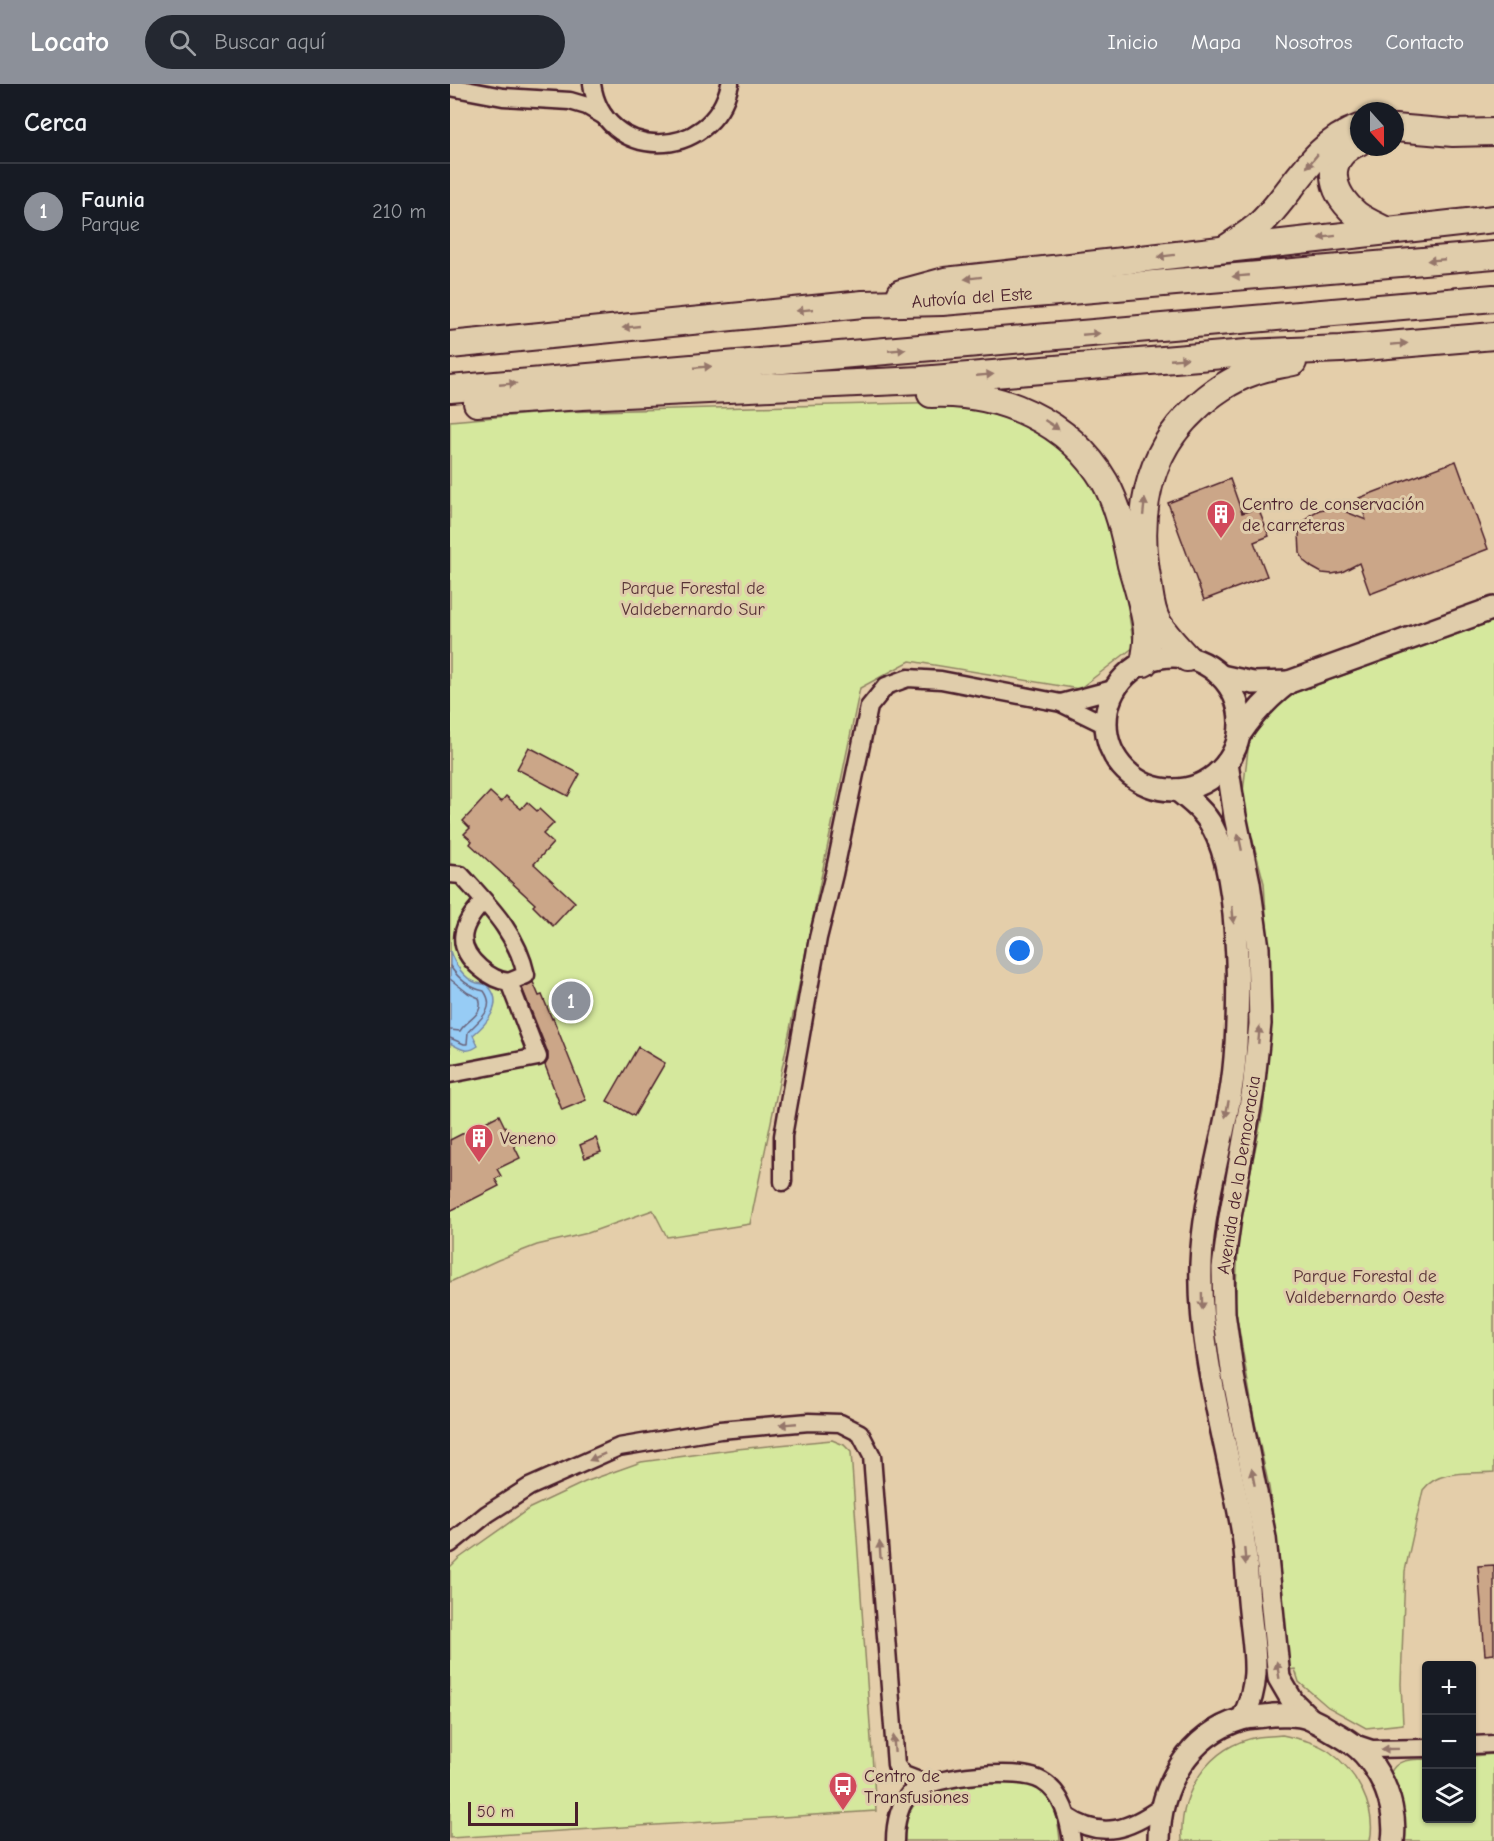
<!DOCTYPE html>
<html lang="es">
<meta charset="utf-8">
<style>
body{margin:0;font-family:"Comic Neue",sans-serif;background:#242831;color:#f1f3f6}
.controls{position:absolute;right:18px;bottom:18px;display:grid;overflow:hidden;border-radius:6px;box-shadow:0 2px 4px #0004}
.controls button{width:54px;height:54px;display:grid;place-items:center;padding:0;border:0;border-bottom:2px solid #363941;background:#171b24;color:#f1f3f6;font:30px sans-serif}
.compass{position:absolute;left:900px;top:18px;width:54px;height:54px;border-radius:50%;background:#171b24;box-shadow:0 2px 4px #0004;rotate:159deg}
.scale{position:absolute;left:18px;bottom:15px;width:110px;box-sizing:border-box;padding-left:6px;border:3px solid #4a1f2b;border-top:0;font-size:16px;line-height:21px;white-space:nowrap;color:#4a1f2b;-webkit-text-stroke:4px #e0cdab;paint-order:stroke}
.you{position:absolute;left:570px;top:867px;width:21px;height:21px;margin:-15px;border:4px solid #fff;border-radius:50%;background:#1a73e8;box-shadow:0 0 0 9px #1a73e833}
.badge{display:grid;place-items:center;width:39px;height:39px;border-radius:50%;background:#8c9099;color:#fff;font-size:20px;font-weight:700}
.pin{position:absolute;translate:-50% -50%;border:3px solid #fff;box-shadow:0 2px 6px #0006}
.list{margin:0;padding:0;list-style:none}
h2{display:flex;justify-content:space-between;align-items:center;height:78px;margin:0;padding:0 24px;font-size:26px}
h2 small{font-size:20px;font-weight:400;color:#9ea1a6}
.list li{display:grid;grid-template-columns:39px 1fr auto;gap:18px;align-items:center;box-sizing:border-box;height:96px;padding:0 24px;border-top:2px solid #363941}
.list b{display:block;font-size:22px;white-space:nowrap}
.list p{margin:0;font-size:20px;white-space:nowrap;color:#9ea1a6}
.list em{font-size:20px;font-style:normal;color:#9ea1a6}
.icon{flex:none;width:33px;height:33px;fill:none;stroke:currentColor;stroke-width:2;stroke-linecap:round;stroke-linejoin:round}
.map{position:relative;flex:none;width:1044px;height:1757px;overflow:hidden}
header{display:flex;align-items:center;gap:36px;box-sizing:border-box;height:84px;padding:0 30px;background:#8c9099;color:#fff}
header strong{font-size:28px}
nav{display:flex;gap:33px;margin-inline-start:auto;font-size:21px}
.search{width:420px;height:54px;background:#242831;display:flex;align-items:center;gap:15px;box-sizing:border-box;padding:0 21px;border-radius:33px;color:#9ea1a6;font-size:22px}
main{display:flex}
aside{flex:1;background:#171b24}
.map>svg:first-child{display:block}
.green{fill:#d5e89d;stroke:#908464;stroke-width:1.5}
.water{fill:#97ccf5;stroke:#7887a4;stroke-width:1.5}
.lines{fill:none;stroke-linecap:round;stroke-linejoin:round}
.shore{stroke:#69647c;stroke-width:1.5}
.building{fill:#cba688;stroke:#4a1f2b;stroke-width:1.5}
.minor-casing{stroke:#4a1f2b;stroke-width:21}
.major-casing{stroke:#4a1f2b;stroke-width:26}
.highway-casing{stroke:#4a1f2b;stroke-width:30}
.minor{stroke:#e0cdab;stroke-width:16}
.major{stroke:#e0cdab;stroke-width:21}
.highway{stroke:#e0cdab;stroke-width:26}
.oneway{fill:#95766b}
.labels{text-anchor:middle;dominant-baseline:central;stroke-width:6;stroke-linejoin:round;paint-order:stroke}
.street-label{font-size:18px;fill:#4a1f2b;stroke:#e0cdab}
.poi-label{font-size:18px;fill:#4a1f2b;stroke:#e0cdab;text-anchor:start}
.park-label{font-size:18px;fill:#583336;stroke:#e0cdab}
</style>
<header>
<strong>Locato</strong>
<div class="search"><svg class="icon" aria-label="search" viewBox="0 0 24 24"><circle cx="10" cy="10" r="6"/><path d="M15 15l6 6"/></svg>Buscar aquí</div>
<nav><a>Inicio</a><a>Mapa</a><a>Nosotros</a><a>Contacto</a></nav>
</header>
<main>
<aside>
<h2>Cerca<small></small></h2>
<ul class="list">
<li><span class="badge">1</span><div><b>Faunia</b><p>Parque</p></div><em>210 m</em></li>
</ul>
</aside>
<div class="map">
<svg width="1044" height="1757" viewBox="0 0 1044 1757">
<rect width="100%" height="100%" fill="#e4ceaa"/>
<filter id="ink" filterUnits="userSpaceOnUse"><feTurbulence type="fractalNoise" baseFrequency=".0167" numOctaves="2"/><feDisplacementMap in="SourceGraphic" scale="12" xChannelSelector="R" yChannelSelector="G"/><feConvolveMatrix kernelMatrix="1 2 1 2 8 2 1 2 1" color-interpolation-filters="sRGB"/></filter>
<g filter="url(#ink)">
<g class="green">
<polygon points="500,318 596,346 650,406 671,480 684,563 629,605 460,577 410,604 300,1140 217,1153 203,1126 138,1149 87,1161 48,1176 0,1198 0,337 106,328"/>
<path d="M1044,537V1388C1020,1390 988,1385 973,1406L955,1487L951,1600L953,1640L916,1644L878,1623L849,1598L845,1585L838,1586L829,1471L819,1403L804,1334L785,1222L789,1144L813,1027L822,924L814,799L792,716L800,649L830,614Z"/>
<polygon points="382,1356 394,1361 401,1368 426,1727 0,1754 0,1483 8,1475 80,1424 135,1398 191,1378 287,1365"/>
<path d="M832,1651C849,1655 866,1658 880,1668C906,1687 927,1723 920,1757H732C729,1709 758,1662 808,1653C816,1652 824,1652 832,1651Z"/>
<path d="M1044,1670V1757H951L940,1690C947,1674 961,1676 976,1675V1734H1022V1672Z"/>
<path d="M557,1698C600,1698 607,1719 610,1757H455C453,1693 511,1701 557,1698Z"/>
</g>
<path class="water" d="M0,867C4,879 14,895 27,899C30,900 35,899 39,903C55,921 35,941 23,951L28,962C17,970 11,965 0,959Z"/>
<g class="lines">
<g class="shore">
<path d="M0,882C8,894 19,904 34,907C47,925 29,936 18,948L17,960H14L0,954"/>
<path d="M0,895L18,909L29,914C35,931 17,935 10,947L0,946"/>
</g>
</g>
<g class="building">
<polygon points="1006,377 1038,465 920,510 909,479 892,488 882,490 872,489 863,484 855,478 850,469 849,449 853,439 860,431 869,426 879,424 889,425 916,436 909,414"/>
<polygon points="780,395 792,429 808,424 819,452 804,458 817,492 754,516 718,419"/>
<polygon points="79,663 130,690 118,712 67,685"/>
<polygon points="40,708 51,718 56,712 71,725 77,718 87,727 89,725 104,739 93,750 103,759 84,780 125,818 103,842 83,822 85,820 20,760 22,757 14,750 20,744 13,737"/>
<polygon points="83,898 89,912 92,911 102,935 103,934 136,1016 112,1026 95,981 98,976 98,969 72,904"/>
<polygon points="188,963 215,979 184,1032 157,1017"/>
<polygon points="49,1031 70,1074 47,1085 51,1092 45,1095 49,1102 0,1127 0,1056"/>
<polygon points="146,1054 151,1068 135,1074 130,1061"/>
<polygon points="1044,1481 1044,1570 1035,1571 1028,1482"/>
</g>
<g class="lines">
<g class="minor-casing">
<g id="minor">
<path d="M142,0C153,78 262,80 280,0"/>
<polyline points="0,3 53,13 120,17 137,22 154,32"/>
<polyline points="611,619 667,604"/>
<path d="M0,790L11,791C39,822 67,849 76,891L59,898L88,973L0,990"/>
<path d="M34,817C13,839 2,860 30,884C38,891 48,897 59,898"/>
<polyline points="333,1098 333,1052 368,854 384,790 419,623 436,602 458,594 491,596 611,619 656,641"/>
<polyline points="0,1460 37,1430 79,1403 169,1363 270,1346 359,1338 390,1339 410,1349 422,1372 446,1681 454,1691 477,1700"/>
<polyline points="904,1659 922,1665 976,1664"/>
<polyline points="1022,1661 1044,1660"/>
<path d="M618,1733C652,1756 680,1745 711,1723"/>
<path d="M445,1757C445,1741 449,1717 463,1707C485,1692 569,1683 592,1697C613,1709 619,1736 622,1757"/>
</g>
</g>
<g class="major-casing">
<g id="major">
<circle cx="723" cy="639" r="67"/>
<polyline points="771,592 803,599 839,598"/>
<path d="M790,650C804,629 819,613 839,598L1044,524"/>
<polyline points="777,679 785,732 799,799 808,864 810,940 803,1006 780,1133 773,1184 774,1229 783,1292 815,1454 829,1594 843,1618 859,1634"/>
<path d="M727,706C741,717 755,728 763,744C792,796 791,941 782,1000C773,1060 753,1119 751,1180C748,1272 778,1360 793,1450C797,1475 797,1501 800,1527C804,1568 812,1596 793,1634"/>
<path d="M709,1757C709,1703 738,1651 792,1635C799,1633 808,1633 815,1632C828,1630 848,1630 860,1635C867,1638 874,1642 880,1646C904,1659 915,1667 929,1691C940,1710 946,1735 943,1757"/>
</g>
</g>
<g class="highway-casing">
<g id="highway">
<polyline points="945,44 1003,49 1044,48"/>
<path d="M909,58C872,74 880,107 906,130C915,137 925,141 935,146"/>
<path d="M778,163C788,156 800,149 809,141C843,109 862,60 909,44"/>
<polyline points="451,209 495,197 1044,135"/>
<polyline points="0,261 413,220 492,218 1044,171"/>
<polyline points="0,305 1044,214"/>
<path d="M481,310C550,307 619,337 655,398C669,423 675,453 681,481C687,502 695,525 697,547C698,558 696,569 694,579"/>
<polyline points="27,319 132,312 471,296 797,269 891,265 1044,252"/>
<path d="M737,574C727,563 716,552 708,539C701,527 700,511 698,499C686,435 695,371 745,325C760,310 782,295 803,288C815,283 830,281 843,278"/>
</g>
</g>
<use href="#minor" class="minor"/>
<use href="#major" class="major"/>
<use href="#highway" class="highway"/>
</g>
<defs><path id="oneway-solid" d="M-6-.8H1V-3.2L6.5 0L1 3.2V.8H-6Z" transform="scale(1.5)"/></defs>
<g class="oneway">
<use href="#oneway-solid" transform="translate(862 77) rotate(130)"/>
<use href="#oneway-solid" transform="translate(877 153) rotate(173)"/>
<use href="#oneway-solid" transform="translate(716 172) rotate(173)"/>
<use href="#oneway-solid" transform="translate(986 176) rotate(175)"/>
<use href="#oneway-solid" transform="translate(791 192) rotate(175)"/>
<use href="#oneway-solid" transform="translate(523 194) rotate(173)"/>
<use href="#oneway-solid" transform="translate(355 226) rotate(174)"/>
<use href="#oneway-solid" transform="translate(181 243) rotate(174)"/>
<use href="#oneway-solid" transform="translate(641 250) rotate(-5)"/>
<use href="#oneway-solid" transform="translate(949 260) rotate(-5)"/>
<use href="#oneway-solid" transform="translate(447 266) rotate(-5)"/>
<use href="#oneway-solid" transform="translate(729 275) rotate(-5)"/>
<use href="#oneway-solid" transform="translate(253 283) rotate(-5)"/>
<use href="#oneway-solid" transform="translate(535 291) rotate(-5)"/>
<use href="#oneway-solid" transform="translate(58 300) rotate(-5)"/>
<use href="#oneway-solid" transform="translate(602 341) rotate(33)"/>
<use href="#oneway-solid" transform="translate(694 423) rotate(-84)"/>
<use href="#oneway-solid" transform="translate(790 758) rotate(-102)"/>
<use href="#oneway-solid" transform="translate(783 831) rotate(85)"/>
<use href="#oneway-solid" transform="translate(809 951) rotate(-85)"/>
<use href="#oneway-solid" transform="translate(777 1025) rotate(101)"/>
<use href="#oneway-solid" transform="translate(752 1217) rotate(89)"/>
<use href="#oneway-solid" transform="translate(338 1340) rotate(175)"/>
<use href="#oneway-solid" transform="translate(147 1373) rotate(156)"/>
<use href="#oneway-solid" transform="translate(803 1393) rotate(-101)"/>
<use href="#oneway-solid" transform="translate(430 1466) rotate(-94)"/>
<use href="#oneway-solid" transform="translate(795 1472) rotate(85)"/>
<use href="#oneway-solid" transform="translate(828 1586) rotate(-99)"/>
<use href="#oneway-solid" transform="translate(444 1660) rotate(-94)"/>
<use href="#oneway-solid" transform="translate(940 1665) rotate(179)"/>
</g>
</g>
<defs>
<g id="building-pin" transform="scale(1.5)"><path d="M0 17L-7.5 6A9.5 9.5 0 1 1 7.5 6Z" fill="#d1495b" stroke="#e0cdab"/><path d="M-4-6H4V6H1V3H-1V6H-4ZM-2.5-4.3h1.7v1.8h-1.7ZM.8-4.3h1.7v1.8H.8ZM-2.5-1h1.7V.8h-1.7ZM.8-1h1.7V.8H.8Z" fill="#fff"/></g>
<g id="bus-pin" transform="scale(1.5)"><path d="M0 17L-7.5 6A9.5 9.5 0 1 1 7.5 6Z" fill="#d1495b" stroke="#e0cdab"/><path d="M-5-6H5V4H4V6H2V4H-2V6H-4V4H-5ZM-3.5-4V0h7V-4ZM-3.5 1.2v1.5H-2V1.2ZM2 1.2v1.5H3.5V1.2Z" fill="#fff"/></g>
</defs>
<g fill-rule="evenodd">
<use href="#building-pin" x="771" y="430"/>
<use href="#building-pin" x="29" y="1054"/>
<use href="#bus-pin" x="393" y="1702"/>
</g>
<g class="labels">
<g class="street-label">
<text transform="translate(522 214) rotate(-4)">Autovía del Este</text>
<text transform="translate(789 1091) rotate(-81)">Avenida de la Democracia</text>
</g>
<g class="poi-label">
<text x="792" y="420">Centro de conservación<tspan x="792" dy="21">de carreteras</tspan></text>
<text x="50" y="1054">Veneno</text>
<text x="414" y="1692">Centro de<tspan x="414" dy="21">Transfusiones</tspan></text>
</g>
<g class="park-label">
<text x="243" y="504">Parque Forestal de<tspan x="243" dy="21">Valdebernardo Sur</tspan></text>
<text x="915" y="1192">Parque Forestal de<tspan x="915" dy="21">Valdebernardo Oeste</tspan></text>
</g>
</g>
</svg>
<div class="controls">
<button>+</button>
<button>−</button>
<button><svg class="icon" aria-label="layers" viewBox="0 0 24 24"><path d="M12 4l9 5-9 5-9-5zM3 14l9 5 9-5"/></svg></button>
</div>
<svg class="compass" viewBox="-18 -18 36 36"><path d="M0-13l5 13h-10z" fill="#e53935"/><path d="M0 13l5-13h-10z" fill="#9ea1a6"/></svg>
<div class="scale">50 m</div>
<div class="you"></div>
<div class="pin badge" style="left:121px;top:917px">1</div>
</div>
</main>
